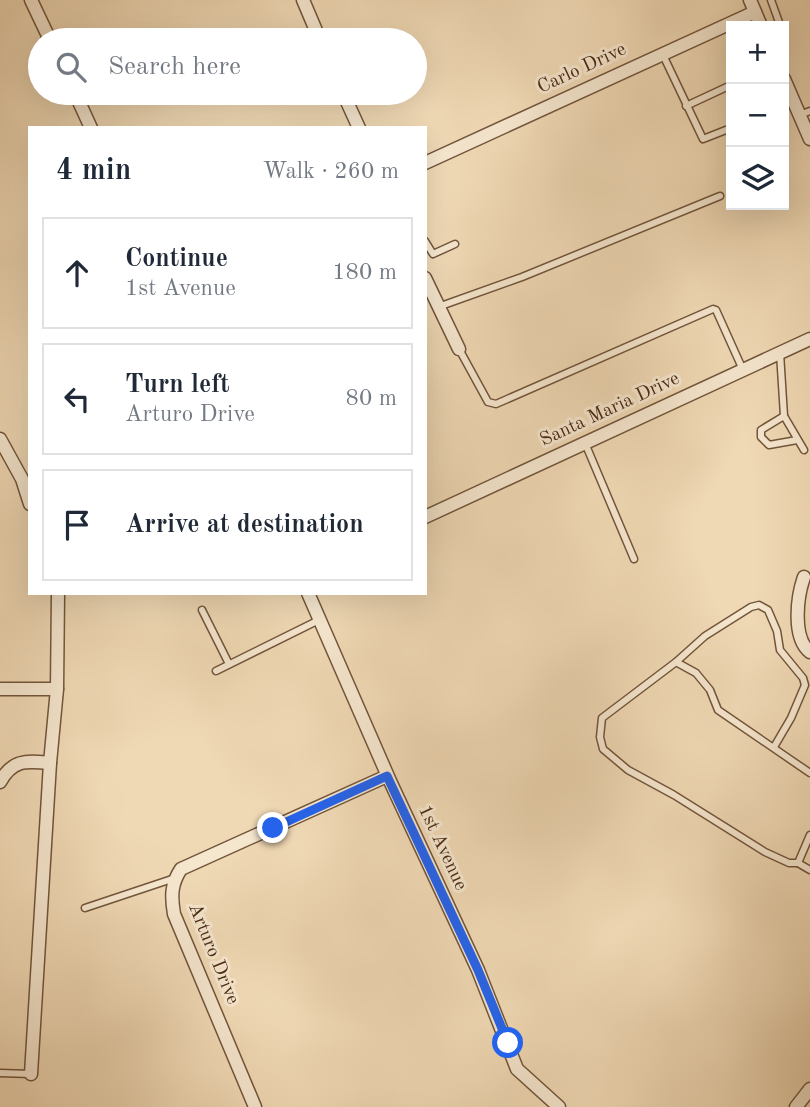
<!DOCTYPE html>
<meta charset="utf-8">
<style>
body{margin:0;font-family:"Old Standard TT",serif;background:#f6f6f7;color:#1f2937}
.controls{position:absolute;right:21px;top:21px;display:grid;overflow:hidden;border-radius:0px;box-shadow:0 7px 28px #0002}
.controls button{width:63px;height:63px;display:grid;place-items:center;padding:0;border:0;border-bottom:2px solid #e0e1e3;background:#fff;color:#1f2937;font:35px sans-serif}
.stop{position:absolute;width:21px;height:21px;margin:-16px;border:5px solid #2563eb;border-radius:50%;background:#fff}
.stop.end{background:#2563eb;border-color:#fff;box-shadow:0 2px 7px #0008}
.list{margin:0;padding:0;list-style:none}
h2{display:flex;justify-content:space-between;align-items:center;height:91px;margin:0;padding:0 28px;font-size:30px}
h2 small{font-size:23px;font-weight:400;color:#747a83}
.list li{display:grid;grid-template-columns:46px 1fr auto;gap:21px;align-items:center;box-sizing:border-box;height:112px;margin:0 14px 14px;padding:0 14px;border:2px solid #e0e1e3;border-radius:0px}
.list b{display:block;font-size:26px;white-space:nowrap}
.list p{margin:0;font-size:23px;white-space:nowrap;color:#747a83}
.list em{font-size:23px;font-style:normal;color:#747a83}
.icon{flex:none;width:38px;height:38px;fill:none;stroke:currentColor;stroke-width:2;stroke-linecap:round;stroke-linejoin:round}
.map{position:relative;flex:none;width:810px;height:1107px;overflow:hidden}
.search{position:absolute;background:#fff;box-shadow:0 7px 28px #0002;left:28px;top:28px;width:399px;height:77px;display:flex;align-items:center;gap:18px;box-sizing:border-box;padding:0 24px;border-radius:38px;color:#747a83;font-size:26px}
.panel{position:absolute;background:#fff;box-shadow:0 7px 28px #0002;left:28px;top:126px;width:399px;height:469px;border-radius:0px}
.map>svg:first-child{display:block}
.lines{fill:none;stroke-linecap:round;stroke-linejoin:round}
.lane-casing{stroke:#72553b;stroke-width:9}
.street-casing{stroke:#72553b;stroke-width:15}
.lane{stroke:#f5e6ce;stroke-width:6}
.street{stroke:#f5e6ce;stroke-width:12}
.route{stroke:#2563eb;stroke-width:9}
.labels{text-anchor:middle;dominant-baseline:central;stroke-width:6;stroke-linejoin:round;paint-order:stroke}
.street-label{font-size:19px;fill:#482913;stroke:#f5e6ce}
</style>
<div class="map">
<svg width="810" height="1107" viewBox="0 0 810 1107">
<rect width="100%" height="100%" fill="#efd8b4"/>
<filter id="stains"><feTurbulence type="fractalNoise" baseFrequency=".00286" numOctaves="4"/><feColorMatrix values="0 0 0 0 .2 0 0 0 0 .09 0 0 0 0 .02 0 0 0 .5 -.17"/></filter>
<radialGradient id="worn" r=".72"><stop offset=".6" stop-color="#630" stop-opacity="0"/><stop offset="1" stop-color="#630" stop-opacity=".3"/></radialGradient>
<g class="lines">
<g class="lane-casing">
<g id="lane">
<polyline points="771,0 780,25"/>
<polyline points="663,55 703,139 731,128"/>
<polyline points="686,106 731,85"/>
<polyline points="799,115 810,111"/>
<polyline points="425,241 433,254 455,244"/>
<polyline points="438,307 522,277 720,196"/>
<polyline points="459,349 488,402 496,404 713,309 716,310 743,370"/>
<polyline points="780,353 784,416 804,450"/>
<polyline points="784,416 761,430 761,437 769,445 797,440"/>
<polyline points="585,443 634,559"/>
<polyline points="202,610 229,664"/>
<polyline points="676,662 705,636 751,607 759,605 768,610 777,631 780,650 803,678 805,685 791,718 774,747"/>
<polyline points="216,671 319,620"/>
<polyline points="810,835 798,863 810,870"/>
<polyline points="798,863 789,863 765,852 674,795 628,770 603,749 600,737 602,718 676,662 696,673 710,690 718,710 810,773"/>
<polyline points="85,908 175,878"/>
<polyline points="0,1073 31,1074"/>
</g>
</g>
<g class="street-casing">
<g id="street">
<polyline points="31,0 50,40"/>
<polyline points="303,0 320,40"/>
<polyline points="750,0 761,26"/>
<polyline points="784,79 810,139"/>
<polyline points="75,93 91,128"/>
<polyline points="343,93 359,128"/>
<polyline points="425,163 755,12"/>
<polyline points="425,278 459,349"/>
<polyline points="0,439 22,479 30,504"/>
<polyline points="425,517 810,339"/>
<path d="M804,577C797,597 792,638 810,652"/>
<polyline points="308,593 390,781 478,970 517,1069 559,1107"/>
<polyline points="0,689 57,689 58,593"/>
<path d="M0,782C13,759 26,761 50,763"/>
<polyline points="31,1074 50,763 57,689"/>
<path d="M255,1107L174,914C171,896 171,884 181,869L387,776"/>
<polyline points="796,1107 810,1089"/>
</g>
</g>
<use href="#lane" class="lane"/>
<use href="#street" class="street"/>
</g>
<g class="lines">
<polyline class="route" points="273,828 387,776 478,970 508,1043"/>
</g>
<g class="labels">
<g class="street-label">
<text transform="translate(582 69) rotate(-25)">Carlo Drive</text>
<text transform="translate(610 410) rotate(-25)">Santa Maria Drive</text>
<text transform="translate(442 848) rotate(65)">1st Avenue</text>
<text transform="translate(213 954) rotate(68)">Arturo Drive</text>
</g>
</g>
<rect width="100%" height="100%" filter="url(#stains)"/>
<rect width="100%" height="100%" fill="url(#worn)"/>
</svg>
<div class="controls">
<button>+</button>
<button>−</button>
<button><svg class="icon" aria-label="layers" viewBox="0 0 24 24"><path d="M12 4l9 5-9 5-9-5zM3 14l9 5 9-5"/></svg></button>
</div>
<div class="stop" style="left:508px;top:1043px"></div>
<div class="stop end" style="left:273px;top:828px"></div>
<div class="search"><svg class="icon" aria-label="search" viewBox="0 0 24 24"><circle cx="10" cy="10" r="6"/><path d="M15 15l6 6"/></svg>Search here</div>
<section class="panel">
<h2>4 min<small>Walk · 260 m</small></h2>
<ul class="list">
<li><svg class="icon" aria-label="ahead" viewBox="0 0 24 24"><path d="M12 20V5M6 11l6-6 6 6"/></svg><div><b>Continue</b><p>1st Avenue</p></div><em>180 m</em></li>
<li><svg class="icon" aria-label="left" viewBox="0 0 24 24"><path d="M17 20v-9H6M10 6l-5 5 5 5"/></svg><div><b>Turn left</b><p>Arturo Drive</p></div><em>80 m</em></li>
<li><svg class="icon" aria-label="arrive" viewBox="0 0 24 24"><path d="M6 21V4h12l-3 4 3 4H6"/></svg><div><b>Arrive at destination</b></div></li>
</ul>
</section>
</div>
